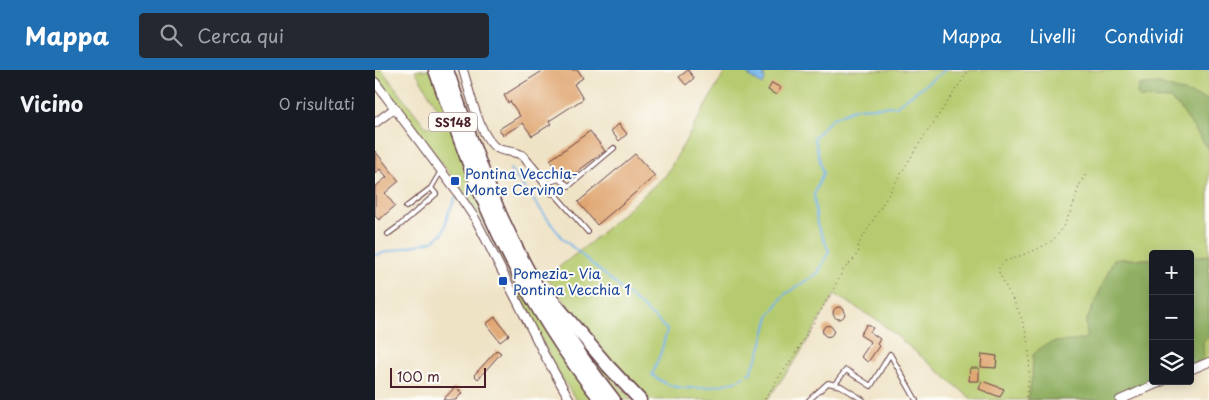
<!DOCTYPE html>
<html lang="it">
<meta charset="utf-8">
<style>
body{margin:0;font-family:"Playpen Sans",sans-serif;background:#242831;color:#f1f3f6}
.controls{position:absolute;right:15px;bottom:15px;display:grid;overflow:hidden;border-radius:5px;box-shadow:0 2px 12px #0003}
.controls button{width:45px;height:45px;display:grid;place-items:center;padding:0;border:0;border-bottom:1px solid #363941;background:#171b24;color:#f1f3f6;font:25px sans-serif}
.scale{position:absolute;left:15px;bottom:12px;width:96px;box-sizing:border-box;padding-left:5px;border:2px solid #4a1f2b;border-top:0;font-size:14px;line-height:18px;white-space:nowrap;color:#4a1f2b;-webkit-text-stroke:4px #fdfcf7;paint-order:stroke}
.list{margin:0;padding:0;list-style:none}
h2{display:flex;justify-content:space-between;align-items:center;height:65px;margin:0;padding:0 20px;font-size:21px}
h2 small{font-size:16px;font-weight:400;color:#9ea1a6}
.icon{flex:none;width:28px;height:28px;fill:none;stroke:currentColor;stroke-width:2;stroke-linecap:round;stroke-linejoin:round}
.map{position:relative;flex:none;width:834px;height:330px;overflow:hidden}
header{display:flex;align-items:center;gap:30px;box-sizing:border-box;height:70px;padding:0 25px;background:#1f6fb2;color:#fff}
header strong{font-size:24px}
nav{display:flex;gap:28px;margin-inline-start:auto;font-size:18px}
.search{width:350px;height:45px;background:#242831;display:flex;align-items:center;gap:12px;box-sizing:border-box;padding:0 18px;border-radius:5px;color:#9ea1a6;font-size:19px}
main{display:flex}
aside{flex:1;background:#171b24}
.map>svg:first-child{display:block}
.green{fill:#b6cb70;stroke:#80754e}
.forest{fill:#90af62;stroke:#6d6746}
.water{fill:#75b4e8;stroke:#606a8a}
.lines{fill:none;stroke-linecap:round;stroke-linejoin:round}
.stream{stroke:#75b4e8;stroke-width:2}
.building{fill:#dfa56f}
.service-casing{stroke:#633c42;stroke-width:6}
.minor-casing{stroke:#633c42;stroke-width:10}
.trunk-casing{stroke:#633c42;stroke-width:15}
.path{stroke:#633c42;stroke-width:1;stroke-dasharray:1 4;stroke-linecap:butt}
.service{stroke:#fff;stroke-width:4}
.minor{stroke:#fff;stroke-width:8}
.trunk{stroke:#fff;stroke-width:12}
.transit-dot{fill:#1a4fb4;stroke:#fdfcf7;stroke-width:2}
.labels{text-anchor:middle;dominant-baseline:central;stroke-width:4;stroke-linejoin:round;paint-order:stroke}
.shield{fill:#fdfcf7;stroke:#806168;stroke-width:1}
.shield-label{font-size:12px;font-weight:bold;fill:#4a1f2b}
.transit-label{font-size:14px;fill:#164399;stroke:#fdfcf7;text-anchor:start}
</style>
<header>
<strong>Mappa</strong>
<div class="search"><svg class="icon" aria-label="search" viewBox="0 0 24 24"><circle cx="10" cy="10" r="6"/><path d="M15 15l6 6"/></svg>Cerca qui</div>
<nav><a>Mappa</a><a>Livelli</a><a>Condividi</a></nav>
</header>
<main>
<aside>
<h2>Vicino<small>0 risultati</small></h2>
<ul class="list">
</ul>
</aside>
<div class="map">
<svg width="834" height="330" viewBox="0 0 834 330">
<rect width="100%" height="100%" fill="#fdfcf7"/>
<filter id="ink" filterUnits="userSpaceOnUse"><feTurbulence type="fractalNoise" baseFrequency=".02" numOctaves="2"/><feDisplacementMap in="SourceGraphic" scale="10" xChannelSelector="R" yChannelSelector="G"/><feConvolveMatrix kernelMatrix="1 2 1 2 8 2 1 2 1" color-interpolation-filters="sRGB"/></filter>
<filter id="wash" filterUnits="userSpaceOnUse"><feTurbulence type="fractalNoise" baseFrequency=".0096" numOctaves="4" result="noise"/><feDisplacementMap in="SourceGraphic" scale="20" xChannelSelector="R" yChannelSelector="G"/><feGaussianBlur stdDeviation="1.12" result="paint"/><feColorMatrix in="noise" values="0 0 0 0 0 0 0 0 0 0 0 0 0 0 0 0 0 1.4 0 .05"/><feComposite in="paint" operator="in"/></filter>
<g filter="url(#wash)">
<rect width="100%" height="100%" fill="#efe3c6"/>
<g class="green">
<polygon points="0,0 7,0 50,56 58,58 66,52 66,45 40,0 58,0 222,330 201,330 180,297 106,147 77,106 0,6"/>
<polygon points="351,0 834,0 834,290 815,297 815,184 778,184 778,311 781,311 752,323 740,330 598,330 506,253 460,224 422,288 392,330 274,330 249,308 171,207 215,173 291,105"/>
<polygon points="196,262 258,330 245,330"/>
</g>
<g class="forest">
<polygon points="784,14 834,30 834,80 805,38 795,29 765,28 762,23 764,15"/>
<polygon points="834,185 834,266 828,271 829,289 815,295 815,187"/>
<path d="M739,189H778V310L737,330H653L657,308L658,285C678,264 689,276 712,268L711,252Z"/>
</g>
<polygon class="water" points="372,0 382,0 389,4 390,11 387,15 374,6"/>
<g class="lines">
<g class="stream">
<path d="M135,99L187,168L280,248L292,260L286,282L277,305C282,308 288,313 294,315C312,322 353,316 369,307"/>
<polyline points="0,185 58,171 68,163 73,144 81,127"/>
<polyline points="373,304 375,303 384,284 394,246 409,225 443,203 454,181 442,154 439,124 448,103 439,67 458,48 481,38 521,36 570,0"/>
</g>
</g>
<g id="blocks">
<g class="building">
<polygon points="169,0 203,0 208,8 199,14 208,29 174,51 176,54 157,66 148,53 128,65 124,59 145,46 135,31 133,33 129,25"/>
<polygon points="313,0 319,8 311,15 304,7"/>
<polygon points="397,13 406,18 401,25 393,20"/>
<polygon points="244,54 252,64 244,71 236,61"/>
<polygon points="215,61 230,81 191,110 175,90"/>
<polygon points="0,81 24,111 10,123 20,136 4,150 0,146 0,117 12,107 5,99 0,103"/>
<polygon points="260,84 280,106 222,155 203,132"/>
<circle cx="464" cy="243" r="6"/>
<polygon points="120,247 134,265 125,272 111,254"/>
<polygon points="492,254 498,258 495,262 505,269 502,274 504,276 493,292 486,287 496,272 485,265"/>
<circle cx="453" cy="261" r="5.5"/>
<polygon points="122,280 126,283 103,309 99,305"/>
<polygon points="607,284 622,286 621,298 606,297"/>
<polygon points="595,298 604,298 604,311 594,311"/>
<polygon points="607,311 629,319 625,327 604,319"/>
<polygon points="80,317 87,323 81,330 68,330"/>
</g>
</g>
</g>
<g filter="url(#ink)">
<use href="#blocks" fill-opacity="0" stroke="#633c42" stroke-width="1"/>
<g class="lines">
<g class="service-casing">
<g id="service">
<polyline points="172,113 184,109 194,116 239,78"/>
<polyline points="178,122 213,162"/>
<polyline points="31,137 56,118 66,101"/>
<polyline points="13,164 24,156 61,124 56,118"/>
<polyline points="460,314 471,300 496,316 515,284 541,330"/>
<polyline points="434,330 453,313 466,316 488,330"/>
</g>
</g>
<g class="minor-casing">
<g id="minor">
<path d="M88,0C94,19 105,69 122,78C130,83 140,80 148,86L178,122"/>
<polyline points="0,12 82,122 101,150 170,286 195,330"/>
<polyline points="0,53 20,38"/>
<polyline points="815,300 834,292"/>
<polyline points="745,330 788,311"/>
</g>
</g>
<g class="trunk-casing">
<g id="trunk">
<path d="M60,0C78,50 95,102 117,150C146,214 182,275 226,330"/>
<path d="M72,0C89,49 105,98 126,146C156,212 194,273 239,330"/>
<polyline points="173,225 233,296 265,330"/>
</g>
</g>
<g class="path">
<path d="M651,327C656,301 656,275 647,250C641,233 630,217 623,200L628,192C644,186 661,181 675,172C686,165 694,145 699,133C703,120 704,112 713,102"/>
<polyline points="390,329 400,313 419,286 459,218 468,200 478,190 484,181 483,175 544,74 594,0"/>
</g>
<use href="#service" class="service"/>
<use href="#minor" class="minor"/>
<use href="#trunk" class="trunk"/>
</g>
</g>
<g class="transit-dot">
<rect x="75" y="106" width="10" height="10" rx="2.5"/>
<rect x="123" y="206" width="10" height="10" rx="2.5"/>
</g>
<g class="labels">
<rect class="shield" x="54" y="42.5" width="48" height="19" rx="4"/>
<g class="shield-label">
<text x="78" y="52">SS148</text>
</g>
<g class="transit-label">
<text x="90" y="103">Pontina Vecchia-<tspan x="90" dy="16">Monte Cervino</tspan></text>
<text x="138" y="203">Pomezia- Via<tspan x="138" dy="16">Pontina Vecchia 1</tspan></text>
</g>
</g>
</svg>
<div class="controls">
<button>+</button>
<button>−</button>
<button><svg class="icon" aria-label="layers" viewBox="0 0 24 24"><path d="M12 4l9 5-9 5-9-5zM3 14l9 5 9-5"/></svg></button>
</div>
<div class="scale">100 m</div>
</div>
</main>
